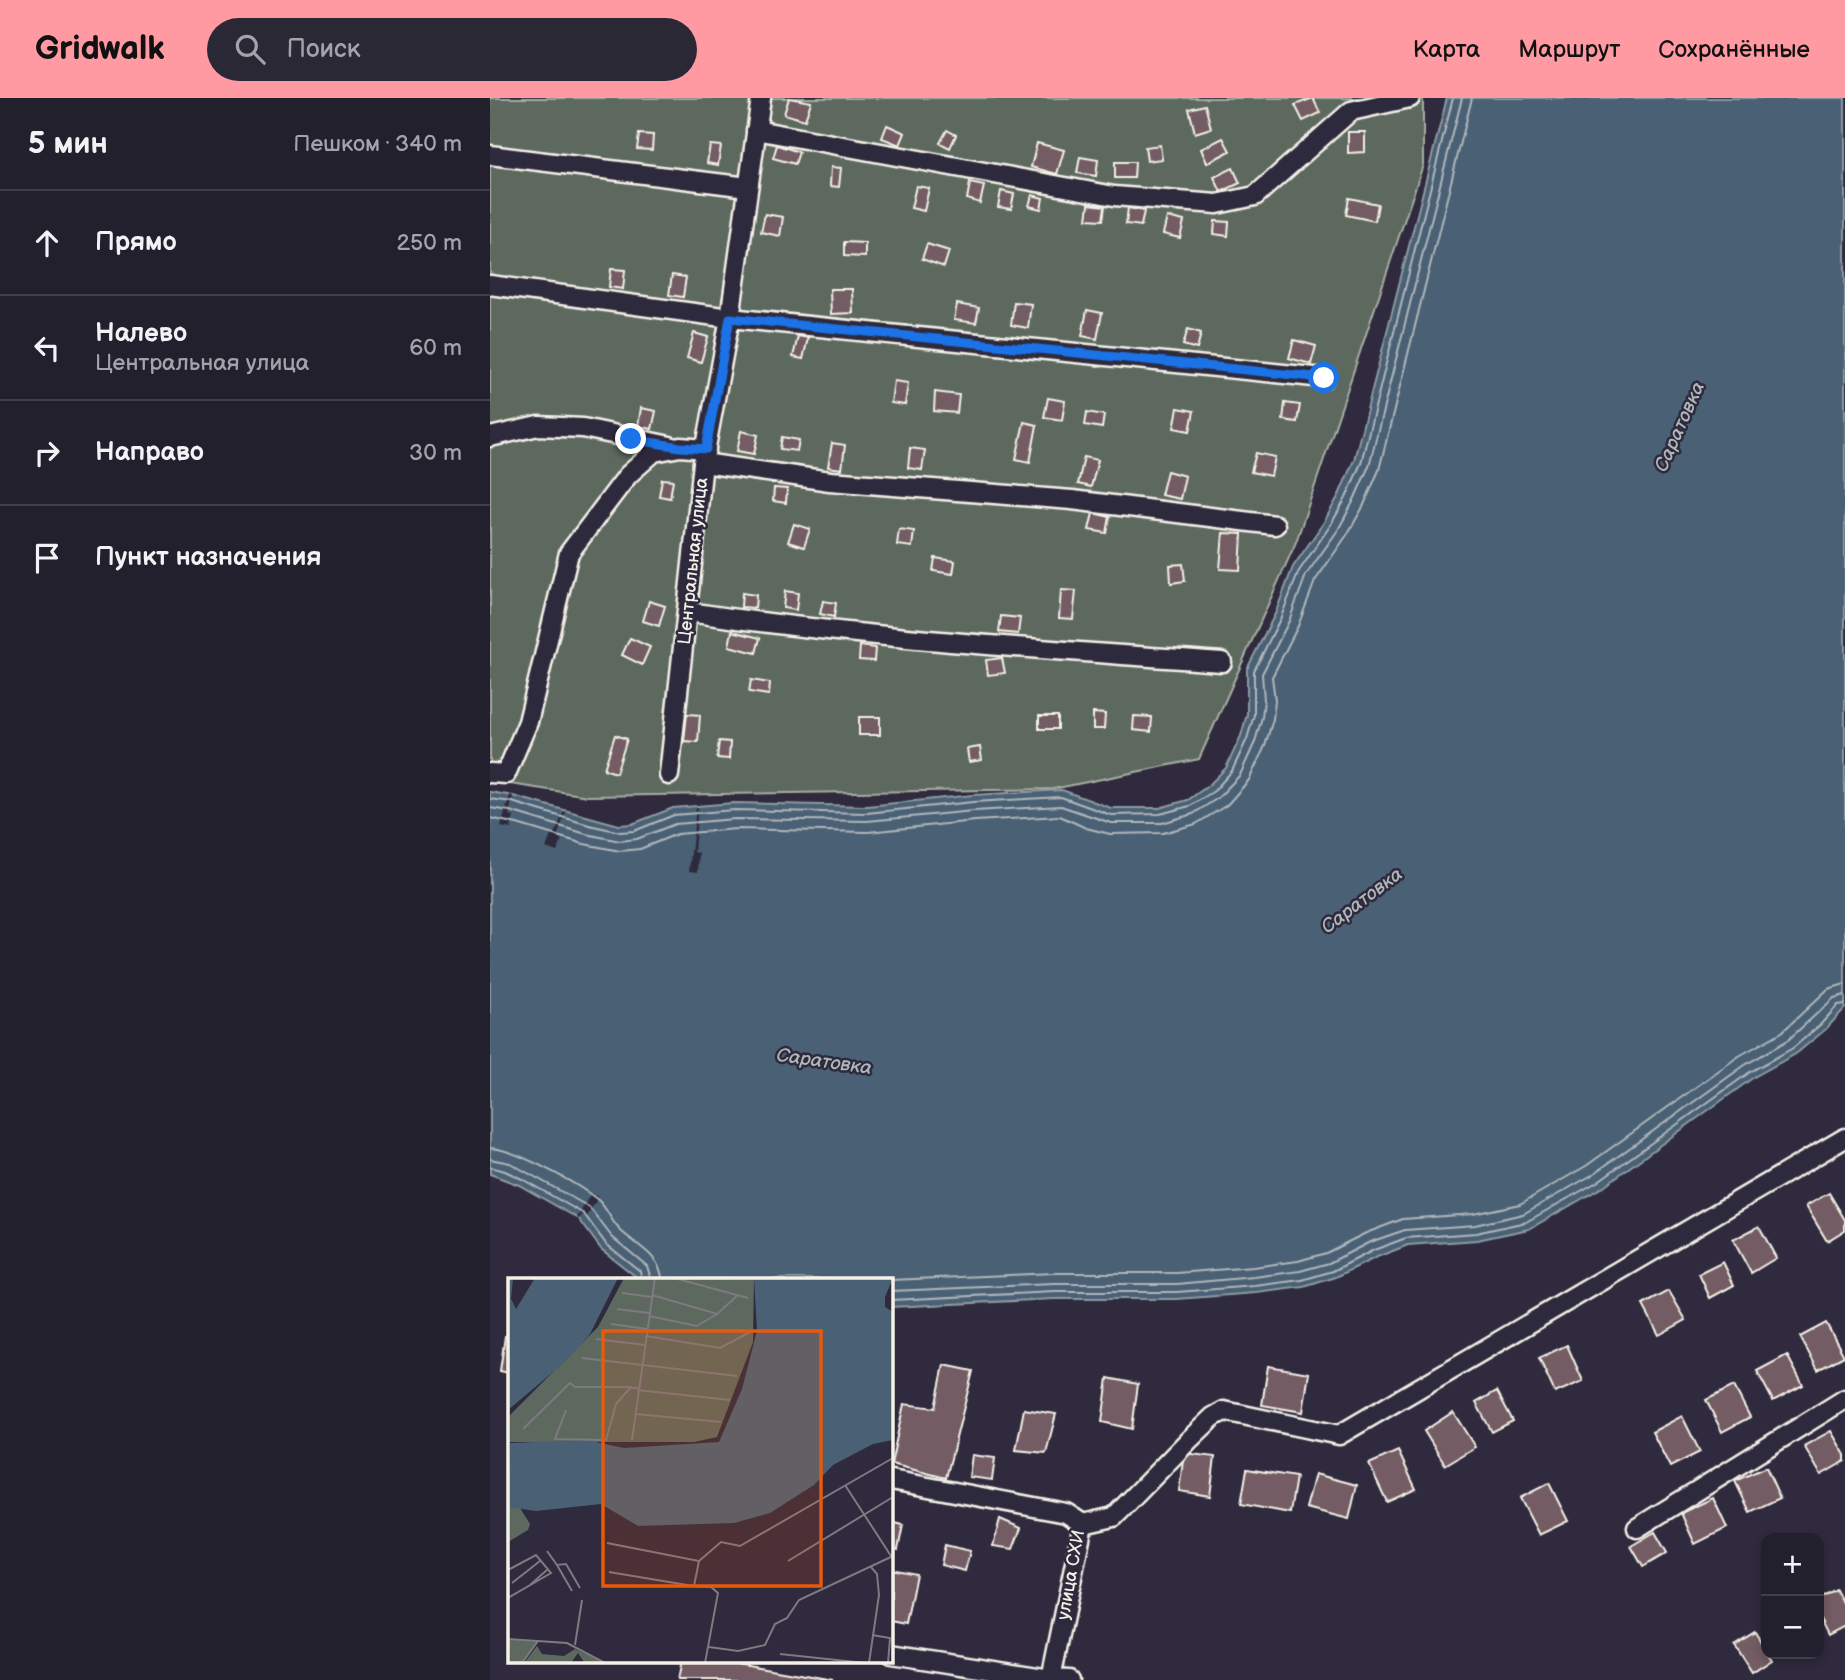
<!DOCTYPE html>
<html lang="ru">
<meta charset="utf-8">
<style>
body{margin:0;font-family:"Balsamiq Sans",sans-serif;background:#2b2836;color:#f1f3f6}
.controls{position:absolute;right:21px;bottom:21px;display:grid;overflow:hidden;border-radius:14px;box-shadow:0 4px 10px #0003}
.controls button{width:63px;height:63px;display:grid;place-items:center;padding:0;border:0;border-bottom:2px solid #403e4a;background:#23202e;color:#f1f3f6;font:35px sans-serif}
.stop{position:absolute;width:21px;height:21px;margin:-16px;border:5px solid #1a73e8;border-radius:50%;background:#fff}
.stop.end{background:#1a73e8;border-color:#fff;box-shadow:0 2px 7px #0008}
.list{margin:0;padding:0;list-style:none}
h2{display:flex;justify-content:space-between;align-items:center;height:91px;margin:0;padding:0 28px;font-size:30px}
h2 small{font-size:23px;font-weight:400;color:#a3a3aa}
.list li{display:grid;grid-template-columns:46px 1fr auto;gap:21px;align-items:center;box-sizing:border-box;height:105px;padding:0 28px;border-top:2px solid #403e4a}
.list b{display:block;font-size:26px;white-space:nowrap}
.list p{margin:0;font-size:23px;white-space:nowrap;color:#a3a3aa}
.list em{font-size:23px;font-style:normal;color:#a3a3aa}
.icon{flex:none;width:38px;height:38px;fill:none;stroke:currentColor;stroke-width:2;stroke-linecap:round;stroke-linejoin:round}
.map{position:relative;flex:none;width:1355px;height:1582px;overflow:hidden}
header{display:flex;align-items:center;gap:42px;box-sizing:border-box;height:98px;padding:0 35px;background:#ff9aa2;color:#111}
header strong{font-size:33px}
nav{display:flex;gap:38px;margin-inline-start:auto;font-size:24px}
.search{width:490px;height:63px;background:#2b2836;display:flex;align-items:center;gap:18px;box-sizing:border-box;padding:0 24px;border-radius:38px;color:#a3a3aa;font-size:26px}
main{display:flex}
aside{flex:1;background:#23202e}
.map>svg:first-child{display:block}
.green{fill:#5d695e;stroke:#a8ada3;stroke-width:2}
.water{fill:#4a6175;stroke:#8e9ba3;stroke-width:2}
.pier{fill:#2f2a3d}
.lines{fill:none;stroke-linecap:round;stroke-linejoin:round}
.shore{stroke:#b0b7ba;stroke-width:2}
.building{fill:#735c63;stroke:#f4f1e8;stroke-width:2}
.minor-casing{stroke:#f4f1e8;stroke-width:23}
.minor{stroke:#2f2a3d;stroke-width:18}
.route{stroke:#1a73e8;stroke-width:9}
.labels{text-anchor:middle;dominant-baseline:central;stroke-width:5;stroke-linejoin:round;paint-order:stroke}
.street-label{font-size:18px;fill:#f4f1e8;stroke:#2f2a3d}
.water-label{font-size:19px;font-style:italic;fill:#b0b7ba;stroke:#2f2a3d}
.inset-road{fill:none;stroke:#7e7a81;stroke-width:2}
.view{fill:#e8590c;fill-opacity:0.15;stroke:#e8590c;stroke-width:3.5}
.inset-edge{fill:none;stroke:#f4f1e8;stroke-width:3.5}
</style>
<header>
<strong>Gridwalk</strong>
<div class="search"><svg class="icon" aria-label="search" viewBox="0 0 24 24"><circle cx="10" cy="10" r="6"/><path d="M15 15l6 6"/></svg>Поиск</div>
<nav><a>Карта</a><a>Маршрут</a><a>Сохранённые</a></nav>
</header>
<main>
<aside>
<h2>5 мин<small>Пешком · 340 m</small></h2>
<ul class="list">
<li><svg class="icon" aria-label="ahead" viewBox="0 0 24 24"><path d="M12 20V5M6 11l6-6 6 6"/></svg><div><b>Прямо</b></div><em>250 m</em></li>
<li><svg class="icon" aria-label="left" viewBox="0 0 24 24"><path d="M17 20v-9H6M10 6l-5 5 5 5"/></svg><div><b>Налево</b><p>Центральная улица</p></div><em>60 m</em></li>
<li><svg class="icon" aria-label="right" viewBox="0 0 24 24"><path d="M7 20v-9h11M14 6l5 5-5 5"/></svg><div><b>Направо</b></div><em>30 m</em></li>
<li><svg class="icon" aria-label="arrive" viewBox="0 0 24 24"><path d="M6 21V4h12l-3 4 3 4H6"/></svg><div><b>Пункт назначения</b></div></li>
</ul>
</aside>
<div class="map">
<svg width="1355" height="1582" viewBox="0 0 1355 1582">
<rect width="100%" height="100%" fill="#2f2a3d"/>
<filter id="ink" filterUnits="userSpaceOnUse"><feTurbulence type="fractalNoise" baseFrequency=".0143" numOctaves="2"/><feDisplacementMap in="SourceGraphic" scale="14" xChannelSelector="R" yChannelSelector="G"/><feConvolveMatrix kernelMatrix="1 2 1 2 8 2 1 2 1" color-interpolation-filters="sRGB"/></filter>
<g filter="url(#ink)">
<polygon class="green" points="0,0 933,0 933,67 806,444 709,661 563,691 98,698 0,683"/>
<polygon class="water" points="957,0 1355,0 1355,910 1336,931 1307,955 1264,979 1111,1090 1039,1131 987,1142 918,1147 887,1159 846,1179 814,1189 766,1195 687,1201 564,1201 401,1209 401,1181 149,1181 111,1151 89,1121 29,1087 0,1076 0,694 23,698 129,727 142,726 183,710 243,705 377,708 483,697 572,692 621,710 669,710 698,702 719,687 736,670 751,638 757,616 757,571 785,516 803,469 834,424 849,397 864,362"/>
<g class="pier">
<polygon points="20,697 23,698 19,717 24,718 21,731 11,729"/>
<polygon points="206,709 208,709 204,754 209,755 208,774 199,773"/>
<polygon points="74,713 76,714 67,739 72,742 67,754 56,750 61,737 64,738"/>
<polygon points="101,1095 108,1099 97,1119 92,1117 89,1121 87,1120"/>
</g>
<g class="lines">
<g class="shore">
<polyline points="0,701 22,704 99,727 130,734 144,733 184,717 244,712 377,715 483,704 571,699 621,717 670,716 700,708 724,693 742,673 757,641 764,617 764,573 791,519 809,473 840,428 856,400 871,365 963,0"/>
<polyline points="0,710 20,713 96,736 130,743 147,741 185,726 245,721 377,723 484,713 571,708 621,725 672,725 703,716 728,700 750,677 765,644 772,619 774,602 772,576 799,523 816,477 848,432 863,404 879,368 972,0"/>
<polyline points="0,720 27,726 94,746 130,753 150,751 187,736 246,731 378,734 485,723 570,718 596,730 620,736 673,735 706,726 737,707 759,682 775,648 783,621 785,602 782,579 808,528 825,483 857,437 873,409 889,372 982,0"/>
<path d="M0,1050C25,1051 88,1086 108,1102C118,1111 121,1124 131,1133C146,1147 171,1158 172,1181"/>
<polyline points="0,1061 20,1065 99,1109 122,1139 157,1168 161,1181"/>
<polyline points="0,1069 15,1073 32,1081 94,1116 116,1146 150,1173 152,1181"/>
<polyline points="401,1182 564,1175 687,1175 763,1169 808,1163 836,1155 876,1135 913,1121 983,1116 1030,1106 1096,1068 1249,958 1292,934 1338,891 1355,886"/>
<polyline points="401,1193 564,1186 687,1186 764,1179 810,1173 839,1165 880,1144 915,1132 985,1127 1033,1116 1102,1077 1255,967 1298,942 1344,900 1355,897"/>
<polyline points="401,1202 564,1194 687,1194 765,1188 812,1182 843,1173 884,1152 916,1140 986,1135 1036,1124 1107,1084 1260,974 1303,950 1331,926 1348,907 1355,906"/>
</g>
</g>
<g class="building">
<polygon points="299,0 321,4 315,22 294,16"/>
<polygon points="823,0 830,15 813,23 805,7"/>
<polygon points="715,7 721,30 705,35 699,11"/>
<polygon points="397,27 415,35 410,47 392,40"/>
<polygon points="457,32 466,37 460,50 450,45"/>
<polygon points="858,34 875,34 875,54 858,55"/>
<polygon points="149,36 163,37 162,52 147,51"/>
<polygon points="733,40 740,53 717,65 711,51"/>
<polygon points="547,45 574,52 567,76 541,69"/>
<polygon points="220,47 231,48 228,67 217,65"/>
<polygon points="287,47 309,54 305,66 283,60"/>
<polygon points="670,47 672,61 657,63 655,49"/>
<polygon points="590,59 608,62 606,78 587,75"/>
<polygon points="625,64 645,64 644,80 625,80"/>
<polygon points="341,69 351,70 349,89 340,88"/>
<polygon points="743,70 750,85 731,94 724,79"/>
<polygon points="480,85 494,88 490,105 477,101"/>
<polygon points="426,88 439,90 434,113 421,110"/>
<polygon points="511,93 524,96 521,111 508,109"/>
<polygon points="542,97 553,100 551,111 539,108"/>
<polygon points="859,100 888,106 885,123 856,117"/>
<polygon points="599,106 615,108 613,122 597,121"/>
<polygon points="638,110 654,113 651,128 636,126"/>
<polygon points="275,116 293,119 290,138 271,134"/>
<polygon points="677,119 694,123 690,140 673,136"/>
<polygon points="725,123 739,124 738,138 724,136"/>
<polygon points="354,144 375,145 375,159 354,158"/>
<polygon points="437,146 459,153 454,169 432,161"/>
<polygon points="121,171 135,172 133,191 119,189"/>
<polygon points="182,177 196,179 193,199 179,197"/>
<polygon points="340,191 362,191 363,215 341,216"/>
<polygon points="524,204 541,206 538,230 521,227"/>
<polygon points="467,206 489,210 486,225 464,222"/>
<polygon points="597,212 612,215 607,241 592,238"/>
<polygon points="698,231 711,235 707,251 693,247"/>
<polygon points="204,235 218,239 211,264 197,260"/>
<polygon points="308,238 318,240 313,261 303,259"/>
<polygon points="804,242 826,248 821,266 799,260"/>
<polygon points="404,283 418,285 415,307 401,305"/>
<polygon points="445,294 469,297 467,315 444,313"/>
<polygon points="558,300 575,303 572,322 554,319"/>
<polygon points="795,305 810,307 807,324 793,322"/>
<polygon points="151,310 166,313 162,331 148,328"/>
<polygon points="688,310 704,313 700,333 684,330"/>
<polygon points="597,314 614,317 612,330 595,327"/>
<polygon points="534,324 547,327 540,364 526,361"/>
<polygon points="251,333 268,337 264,356 247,353"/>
<polygon points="292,339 309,342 307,353 290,351"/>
<polygon points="342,345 355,347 352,371 338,369"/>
<polygon points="420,350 435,352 432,372 418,370"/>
<polygon points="766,355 785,359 781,378 761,374"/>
<polygon points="594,359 608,362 601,389 588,386"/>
<polygon points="677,373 695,378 690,401 671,397"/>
<polygon points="172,381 183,382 180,400 169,398"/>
<polygon points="284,390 297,391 296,405 283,403"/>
<polygon points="603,415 620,419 617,435 599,432"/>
<polygon points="304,426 320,431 314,449 298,444"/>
<polygon points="409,431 424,433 422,449 407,447"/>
<polygon points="733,435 752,436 750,472 730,471"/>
<polygon points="445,460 465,463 463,476 443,473"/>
<polygon points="693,466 695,483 681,485 680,467"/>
<polygon points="571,492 586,493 583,521 569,520"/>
<polygon points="295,493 308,495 306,512 293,510"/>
<polygon points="252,495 266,497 265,510 251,509"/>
<polygon points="159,503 175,508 169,528 153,523"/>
<polygon points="333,503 346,505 344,519 330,516"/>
<polygon points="511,518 530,520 528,536 509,534"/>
<polygon points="242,533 270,540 266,555 239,548"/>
<polygon points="140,540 160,549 152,567 132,557"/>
<polygon points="370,548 385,550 384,563 369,562"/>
<polygon points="512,560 515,575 498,577 496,562"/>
<polygon points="261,582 280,585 279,597 259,594"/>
<polygon points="603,615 615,616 614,631 603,631"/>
<polygon points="197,616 210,617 208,644 194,643"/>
<rect x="549" y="618" width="19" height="13"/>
<polygon points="644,618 662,619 661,634 643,632"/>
<rect x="369" y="619" width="21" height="18"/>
<polygon points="125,637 137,641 126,675 114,671"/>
<polygon points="229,643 240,644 239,661 227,660"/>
<polygon points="490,649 492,662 479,664 477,651"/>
<polygon points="1339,1095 1355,1122 1355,1132 1337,1143 1316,1108"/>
<polygon points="1269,1128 1286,1160 1261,1175 1243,1142"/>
<polygon points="1233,1164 1244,1187 1220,1200 1209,1176"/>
<polygon points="1179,1193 1196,1222 1169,1237 1153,1207"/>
<polygon points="1336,1225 1354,1258 1328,1272 1310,1239"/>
<polygon points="15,1238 19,1238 19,1275 10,1273"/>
<polygon points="1077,1247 1093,1283 1065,1295 1049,1260"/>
<polygon points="1297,1257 1313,1287 1283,1303 1267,1273"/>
<polygon points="454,1267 483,1273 456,1380 401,1366 414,1306 445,1310"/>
<polygon points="778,1268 819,1275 813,1314 772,1307"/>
<polygon points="618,1280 648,1286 642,1331 612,1324"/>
<polygon points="1244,1288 1260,1319 1232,1334 1216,1302"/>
<polygon points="1007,1293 1023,1323 1002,1334 986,1305"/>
<polygon points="534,1311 566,1316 556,1355 526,1352"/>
<polygon points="963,1314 985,1349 955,1367 934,1333"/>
<polygon points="1192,1318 1210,1354 1180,1369 1162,1334"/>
<polygon points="1341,1333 1355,1357 1355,1363 1331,1377 1314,1348"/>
<polygon points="908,1353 926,1391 897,1404 879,1366"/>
<polygon points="694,1355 725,1359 720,1398 689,1393"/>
<polygon points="482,1357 505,1360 502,1382 479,1379"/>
<polygon points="1276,1369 1290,1400 1260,1414 1245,1383"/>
<polygon points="757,1371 806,1379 800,1415 751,1406"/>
<polygon points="825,1376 867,1387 859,1421 816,1410"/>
<polygon points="1059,1385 1078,1423 1049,1437 1030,1400"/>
<polygon points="1223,1400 1237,1430 1205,1446 1191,1415"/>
<polygon points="510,1421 531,1430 523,1451 503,1448"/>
<polygon points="401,1424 413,1427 408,1452 401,1450"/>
<polygon points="1165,1434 1177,1455 1153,1469 1141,1448"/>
<polygon points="455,1447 480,1453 475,1473 451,1467"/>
<polygon points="401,1471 426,1476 416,1526 401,1523"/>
<polygon points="1346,1492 1355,1509 1355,1528 1338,1537 1329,1519 1329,1501"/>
<polygon points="1265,1534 1282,1562 1262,1575 1244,1547"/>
<polygon points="191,1563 235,1563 343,1582 187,1582"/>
</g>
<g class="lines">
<g class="minor-casing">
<g id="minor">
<polyline points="266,32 624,98 727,106 765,98 861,13 920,0"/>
<polyline points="0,57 258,89"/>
<polyline points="0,187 240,220 834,280"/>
<polyline points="0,339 48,328 93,330 180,348"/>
<polyline points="213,365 340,383 582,402 785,427"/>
<path d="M199,514C375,541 554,551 732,564"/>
<polyline points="0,675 16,676 38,624 79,455 138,377 164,354 190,349 216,351"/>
<polyline points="179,677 213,365 240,220 271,0"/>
<polyline points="401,1382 576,1415 593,1426 561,1581 579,1582"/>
<polyline points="593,1426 624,1419 699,1342 723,1319 734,1313 849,1337 1355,1040"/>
<polyline points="1147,1430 1355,1301"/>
<polyline points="401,1556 561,1581"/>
</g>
</g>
<use href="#minor" class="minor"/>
</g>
</g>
<g class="lines" filter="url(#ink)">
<polyline class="route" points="141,341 190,349 216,351 240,220 834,280"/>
</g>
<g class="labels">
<g class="street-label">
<text transform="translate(203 463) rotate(-84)">Центральная улица</text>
<text transform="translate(581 1477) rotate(-80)">улица СХИ</text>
</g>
<g class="water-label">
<text transform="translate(1190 329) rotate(-66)">Саратовка</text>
<text transform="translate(872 803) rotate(-37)">Саратовка</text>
<text transform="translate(334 964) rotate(8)">Саратовка</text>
</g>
</g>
<g transform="translate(18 1180)">
<rect width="385" height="385" fill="#2f2a3d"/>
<path d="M116,0H246L245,64L209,159L186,164H0V139L90,49ZM0,229L12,230L22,246L20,252L0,264ZM0,361L30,363L14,385H0ZM29,368L34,376L56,378L67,371L96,385L76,384L70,375L63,385H16Z" fill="#5d695e"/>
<path d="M0,0H5L3,21L8,31L27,0H110L82,56L57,84L0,132ZM246,0H385L377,19V29L385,34V162L365,166L325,187L306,207L262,235L226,245L130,248L93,226L28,233L0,229L2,165L78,162L116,170L211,164L234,111L249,53Z" fill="#4a6175"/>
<path class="inset-road" d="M166,0L240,20M114,15L144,19M144,17L209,36L230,17M109,31L141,35M141,38L189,48L209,36M103,46L139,51M138,58L212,70L244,53M88,61L137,67M74,80L229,98M129,112L222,122M58,132L47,161L98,162L108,126L122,110H130M127,136L213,144M15,151L62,105L67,109H124M124,162L147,0M337,207L383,278M99,265L191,283L186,308L203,309L210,315L197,385M39,273L49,287L58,286L72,310M191,283L213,264L232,268L385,180M280,283L385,219M49,287L64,313M0,292L28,277L43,295L0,320M101,294L185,308M4,305L32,283M22,307L40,291M364,357L382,360L380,385M0,361L59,365L97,385M67,367L74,322M201,369L230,373L257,367L267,346L279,340L291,322L385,278M272,376L357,385M14,385L30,363M361,385L371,317L369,296L363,289"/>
<path class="view" d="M95,53H313V308H95Z"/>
<rect width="385" height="385" class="inset-edge"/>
</g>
</svg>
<div class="controls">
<button>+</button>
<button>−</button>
</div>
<div class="stop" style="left:834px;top:280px"></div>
<div class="stop end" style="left:141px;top:341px"></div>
</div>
</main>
